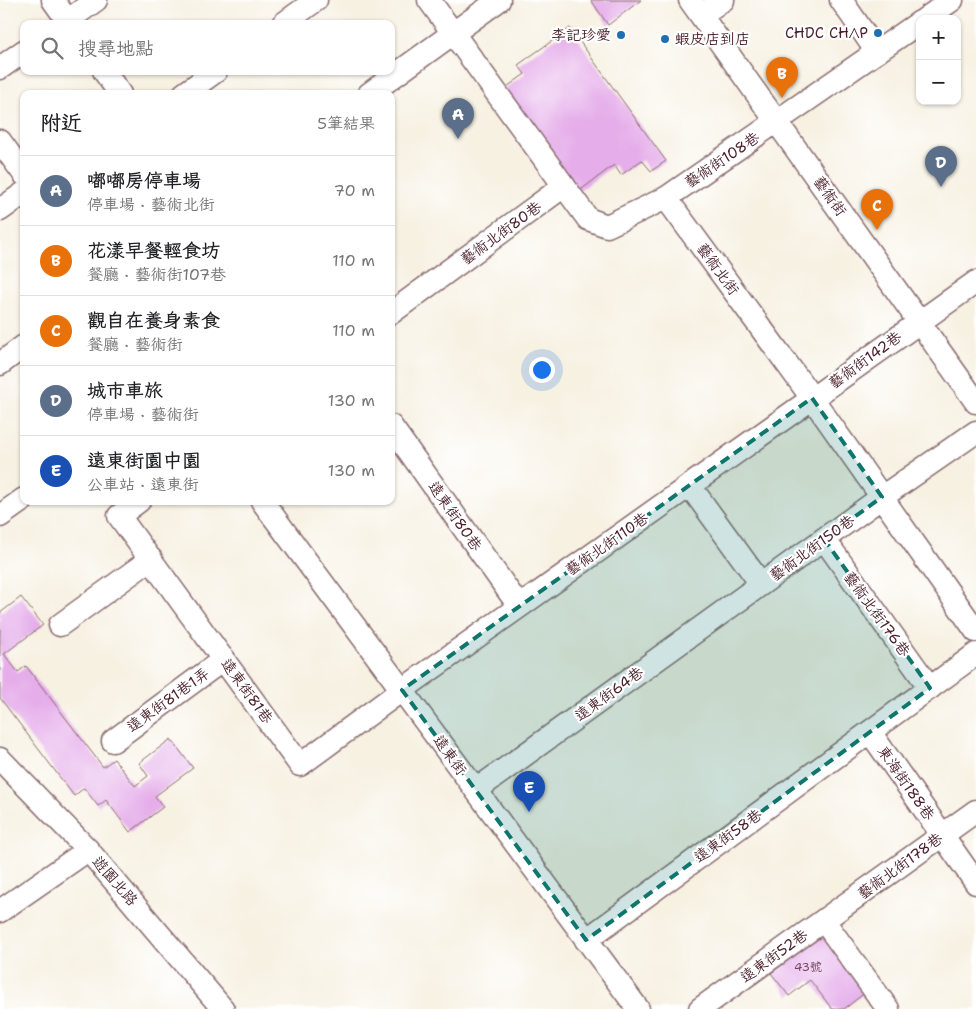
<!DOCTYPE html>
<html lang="zh-TW">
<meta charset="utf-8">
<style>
body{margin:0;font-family:"Shantell Sans","LXGW WenKai TC",sans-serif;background:#f2f2f2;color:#202124}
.controls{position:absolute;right:15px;top:15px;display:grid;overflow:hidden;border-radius:10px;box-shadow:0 1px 4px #0004}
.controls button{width:45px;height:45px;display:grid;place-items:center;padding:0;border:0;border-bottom:1px solid #e0e0e0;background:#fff;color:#202124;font:25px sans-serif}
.you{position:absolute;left:541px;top:369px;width:18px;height:18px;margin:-12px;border:4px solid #fff;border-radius:50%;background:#1a73e8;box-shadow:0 0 0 8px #1a73e833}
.badge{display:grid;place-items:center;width:32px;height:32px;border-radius:50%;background:#111827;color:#fff;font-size:16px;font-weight:700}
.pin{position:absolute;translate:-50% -41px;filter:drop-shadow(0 1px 2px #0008)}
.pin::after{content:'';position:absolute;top:26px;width:18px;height:15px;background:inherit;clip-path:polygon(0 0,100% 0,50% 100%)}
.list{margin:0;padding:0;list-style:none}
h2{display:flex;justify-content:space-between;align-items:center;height:65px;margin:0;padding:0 20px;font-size:21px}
h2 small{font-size:16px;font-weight:400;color:#757577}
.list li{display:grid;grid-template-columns:32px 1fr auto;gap:15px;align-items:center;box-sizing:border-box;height:70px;padding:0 20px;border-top:1px solid #e0e0e0}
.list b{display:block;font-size:19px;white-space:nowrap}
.list p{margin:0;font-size:16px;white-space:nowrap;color:#757577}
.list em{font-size:16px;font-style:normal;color:#757577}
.icon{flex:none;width:28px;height:28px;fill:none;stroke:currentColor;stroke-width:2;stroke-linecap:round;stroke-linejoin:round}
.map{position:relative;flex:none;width:976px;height:1009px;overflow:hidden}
.search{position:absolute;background:#fff;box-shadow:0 1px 4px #0004;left:20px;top:20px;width:375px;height:55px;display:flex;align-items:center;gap:12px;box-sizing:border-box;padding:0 18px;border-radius:10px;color:#757577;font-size:19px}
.panel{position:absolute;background:#fff;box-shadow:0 1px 4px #0004;left:20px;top:90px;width:375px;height:415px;border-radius:10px}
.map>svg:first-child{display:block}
.building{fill:#e5adea}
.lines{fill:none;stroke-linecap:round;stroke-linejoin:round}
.minor-casing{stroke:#87686b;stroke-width:25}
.minor{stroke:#fff;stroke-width:22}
.marked{fill:#0f766e;fill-opacity:0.2;stroke:#0f766e;stroke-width:4;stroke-dasharray:10 6;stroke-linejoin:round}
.poi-dot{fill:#1f6fb2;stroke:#fff;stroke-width:2}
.labels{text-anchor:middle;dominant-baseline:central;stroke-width:4.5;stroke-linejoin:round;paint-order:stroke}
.number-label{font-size:12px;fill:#71425b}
.poi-label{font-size:15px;fill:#4a1f2b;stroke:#fff;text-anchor:end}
.street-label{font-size:15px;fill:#4a1f2b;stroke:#fff}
</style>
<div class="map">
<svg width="976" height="1009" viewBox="0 0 976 1009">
<rect width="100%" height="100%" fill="#fff"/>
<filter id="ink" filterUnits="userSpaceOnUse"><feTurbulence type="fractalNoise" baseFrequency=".02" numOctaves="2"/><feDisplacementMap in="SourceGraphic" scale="10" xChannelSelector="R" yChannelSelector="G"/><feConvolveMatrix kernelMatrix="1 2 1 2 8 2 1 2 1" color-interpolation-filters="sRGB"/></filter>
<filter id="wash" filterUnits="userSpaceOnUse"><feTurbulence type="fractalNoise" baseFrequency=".0096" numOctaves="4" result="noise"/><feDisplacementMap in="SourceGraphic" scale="20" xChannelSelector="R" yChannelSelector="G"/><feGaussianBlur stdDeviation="1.12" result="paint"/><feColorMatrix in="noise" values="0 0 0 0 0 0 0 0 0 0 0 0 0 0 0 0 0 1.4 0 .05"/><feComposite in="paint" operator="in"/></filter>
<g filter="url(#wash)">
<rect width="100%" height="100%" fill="#f7f1e2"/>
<g id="blocks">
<g class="building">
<polygon points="591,0 641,0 608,25"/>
<polygon points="570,28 666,161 651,171 642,160 621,175 614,165 578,192 504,89 525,74 518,65"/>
<polygon points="21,597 43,625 4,654 18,672 26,666 103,767 114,759 135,786 148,776 139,763 171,739 193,768 155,796 163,807 130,832 106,800 98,806 84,788 74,796 0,698 0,613"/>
<polygon points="822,935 866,992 844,1009 832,1009 810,980 789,996 771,973"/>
</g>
</g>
</g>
<g filter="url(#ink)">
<use href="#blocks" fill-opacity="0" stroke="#87686b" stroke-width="1"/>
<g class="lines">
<g class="minor-casing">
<g id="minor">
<polyline points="53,0 70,24"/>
<polyline points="429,0 588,219 607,226 666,198 920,22"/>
<polyline points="690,0 976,402"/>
<polyline points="841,0 877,52"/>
<polyline points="701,15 723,0"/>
<polyline points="925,19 952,0"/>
<polyline points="63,24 96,0"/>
<polyline points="283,24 316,0"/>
<polyline points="0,68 24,51"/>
<polyline points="104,71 120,94"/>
<polyline points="184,94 216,71"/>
<polyline points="369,94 499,0"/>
<polyline points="0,141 24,174"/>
<polyline points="666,198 812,398 976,631"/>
<polyline points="0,210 24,193"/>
<polyline points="391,313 564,186"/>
<polyline points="0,364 24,346"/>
<polyline points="391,426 519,606"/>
<polyline points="690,486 761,584"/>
<polyline points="139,501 119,516 300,765 402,690 976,282"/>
<polyline points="262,501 638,1009"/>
<polyline points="0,516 24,499"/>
<polyline points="824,539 930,688"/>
<polyline points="60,625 151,559"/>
<polyline points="870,732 976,883"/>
<polyline points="113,741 224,659"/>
<polyline points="0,759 88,850 223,1009"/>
<polyline points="476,790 882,497 976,432"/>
<polyline points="0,911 88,850"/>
<polyline points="824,921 888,1009"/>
<polyline points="586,940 976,654"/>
<polyline points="700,1009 976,811"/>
</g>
</g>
<use href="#minor" class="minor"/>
</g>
</g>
<path class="marked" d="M812,398L882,497L824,539L930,688L586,940L402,690Z"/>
<g class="poi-dot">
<circle cx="878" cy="33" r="5"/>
<circle cx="621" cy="35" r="5"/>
<circle cx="665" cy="39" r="5"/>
</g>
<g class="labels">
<g class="number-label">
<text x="808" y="967">43號</text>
</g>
<g class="poi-label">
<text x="868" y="33">CHDC CHΛP</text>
<text x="611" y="35">李記珍愛</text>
<text x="675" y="39" text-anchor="start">蝦皮店到店</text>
</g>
<g class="street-label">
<text transform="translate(722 160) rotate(-34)">藝術街108巷</text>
<text transform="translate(830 196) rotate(55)">藝術街</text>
<text transform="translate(501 233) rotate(-36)">藝術北街80巷</text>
<text transform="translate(718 269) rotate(54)">藝術北街</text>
<text transform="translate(865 360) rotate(-36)">藝術街142巷</text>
<text transform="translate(455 516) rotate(55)">遠東街80巷</text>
<text transform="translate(607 544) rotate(-35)">藝術北街110巷</text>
<text transform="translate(812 548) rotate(-36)">藝術北街150巷</text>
<text transform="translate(877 614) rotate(54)">藝術北街176巷</text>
<text transform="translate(247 691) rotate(54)">遠東街81巷</text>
<text transform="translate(609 694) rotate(-36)">遠東街64巷</text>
<text transform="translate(168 700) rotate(-36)">遠東街81巷1弄</text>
<text transform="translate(450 755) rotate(54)">遠東街</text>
<text transform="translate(906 783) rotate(55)">東海街188巷</text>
<text transform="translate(728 836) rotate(-36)">遠東街58巷</text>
<text transform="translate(900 866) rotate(-36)">藝術北街178巷</text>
<text transform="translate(115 881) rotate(49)">遊園北路</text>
<text transform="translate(774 956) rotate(-36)">遠東街52巷</text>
</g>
</g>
</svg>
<div class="controls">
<button>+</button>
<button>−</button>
</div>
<div class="you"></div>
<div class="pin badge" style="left:458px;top:139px;background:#5c6f8a">A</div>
<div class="pin badge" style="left:782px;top:98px;background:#e8710a">B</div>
<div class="pin badge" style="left:877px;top:230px;background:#e8710a">C</div>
<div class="pin badge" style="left:941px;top:187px;background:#5c6f8a">D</div>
<div class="pin badge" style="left:529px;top:812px;background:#1a4fb4">E</div>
<div class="search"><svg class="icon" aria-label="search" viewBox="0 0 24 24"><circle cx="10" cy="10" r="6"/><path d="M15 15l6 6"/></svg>搜尋地點</div>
<section class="panel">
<h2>附近<small>5筆結果</small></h2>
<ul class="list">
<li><span class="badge" style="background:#5c6f8a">A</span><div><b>嘟嘟房停車場</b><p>停車場 · 藝術北街</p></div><em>70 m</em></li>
<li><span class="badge" style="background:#e8710a">B</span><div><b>花漾早餐輕食坊</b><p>餐廳 · 藝術街107巷</p></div><em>110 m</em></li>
<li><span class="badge" style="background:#e8710a">C</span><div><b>觀自在養身素食</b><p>餐廳 · 藝術街</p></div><em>110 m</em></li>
<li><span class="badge" style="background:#5c6f8a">D</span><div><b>城市車旅</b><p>停車場 · 藝術街</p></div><em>130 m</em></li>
<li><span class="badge" style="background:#1a4fb4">E</span><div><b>遠東街園中園</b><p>公車站 · 遠東街</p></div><em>130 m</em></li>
</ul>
</section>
</div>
